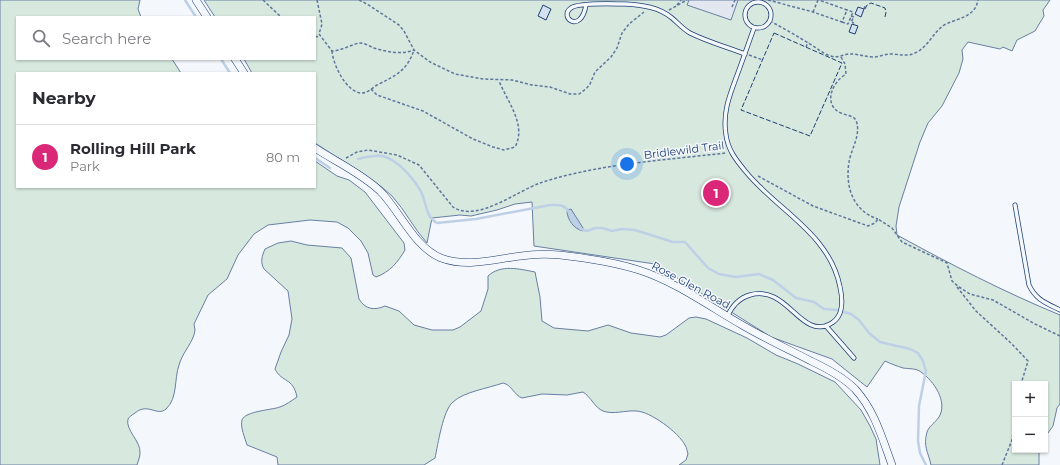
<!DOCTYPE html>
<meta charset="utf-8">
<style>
body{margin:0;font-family:Montserrat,sans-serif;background:#f2f2f3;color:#2b2b33}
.controls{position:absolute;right:12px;bottom:12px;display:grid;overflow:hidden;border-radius:0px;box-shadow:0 1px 3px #0004}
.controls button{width:36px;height:36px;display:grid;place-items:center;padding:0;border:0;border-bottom:1px solid #e1e1e2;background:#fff;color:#2b2b33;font:20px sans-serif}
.you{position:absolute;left:627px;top:164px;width:14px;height:14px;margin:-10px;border:3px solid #fff;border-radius:50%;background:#1a73e8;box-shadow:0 0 0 6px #1a73e833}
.badge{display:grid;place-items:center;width:26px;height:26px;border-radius:50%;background:#db2777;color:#fff;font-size:13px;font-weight:700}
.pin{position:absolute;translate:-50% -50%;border:2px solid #fff;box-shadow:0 1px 4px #0006}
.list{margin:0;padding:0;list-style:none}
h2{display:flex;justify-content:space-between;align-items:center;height:52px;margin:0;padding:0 16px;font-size:17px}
h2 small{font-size:13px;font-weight:400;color:#7c7c81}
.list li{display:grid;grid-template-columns:26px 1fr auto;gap:12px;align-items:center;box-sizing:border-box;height:64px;padding:0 16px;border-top:1px solid #e1e1e2}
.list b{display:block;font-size:15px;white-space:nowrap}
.list p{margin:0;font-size:13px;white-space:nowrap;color:#7c7c81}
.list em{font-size:13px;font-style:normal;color:#7c7c81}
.icon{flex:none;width:22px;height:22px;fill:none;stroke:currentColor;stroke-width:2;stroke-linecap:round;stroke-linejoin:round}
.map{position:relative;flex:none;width:1060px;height:465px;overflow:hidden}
.search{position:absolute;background:#fff;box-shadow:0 1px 3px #0004;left:16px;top:16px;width:300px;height:44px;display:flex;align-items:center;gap:10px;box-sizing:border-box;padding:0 14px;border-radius:0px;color:#7c7c81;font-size:15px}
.panel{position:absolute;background:#fff;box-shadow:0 1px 3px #0004;left:16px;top:72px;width:300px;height:116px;border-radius:0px}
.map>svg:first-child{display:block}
.green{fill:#d7e8df;stroke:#687fa3}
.parking{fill:#e3e8f0;stroke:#687fa3}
.water{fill:#bed0e5;stroke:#687fa3}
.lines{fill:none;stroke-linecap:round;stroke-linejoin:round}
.stream{stroke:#bed0e5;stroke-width:2.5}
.building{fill:#d5e0f0;stroke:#1d3f73}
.service-casing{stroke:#1d3f73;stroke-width:5}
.minor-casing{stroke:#1d3f73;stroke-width:8}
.path{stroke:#5e769c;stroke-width:1.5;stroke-dasharray:3 2;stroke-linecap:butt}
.service{stroke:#f4f7fb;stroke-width:3.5}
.minor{stroke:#f4f7fb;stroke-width:7}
.fence{stroke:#1d3f73;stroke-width:1;stroke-dasharray:5 2;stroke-linecap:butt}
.labels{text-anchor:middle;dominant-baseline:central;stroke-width:3;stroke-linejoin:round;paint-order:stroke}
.street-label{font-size:11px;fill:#1d3f73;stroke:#f4f7fb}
</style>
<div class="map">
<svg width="1060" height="465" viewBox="0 0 1060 465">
<rect width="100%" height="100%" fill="#f4f7fb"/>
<g class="green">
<path d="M0,0H140L138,9L141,17H17V59H172L181,73H17V187H315V161L337,176L349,180L365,192L404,243L405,250C398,262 390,272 376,277L373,275L368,253L361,241L348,228L337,222L310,220L268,225L254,234L238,255L227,279L208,295L194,324L195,330L194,335C190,346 182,354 179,365C174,379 178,398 166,409C157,417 148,402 135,413C132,415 129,417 128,419C125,430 141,441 140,453C140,457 138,461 137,465H0Z"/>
<path d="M204,0H1050L1043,10L1044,16L1035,31L1017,40L1012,51L1003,47L1000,49L968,42L962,50L963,59L959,73L942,106L928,123L920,142L899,207L896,226L897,235C950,264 1004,292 1060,315V404L1057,408L1053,426L1045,437V384H1015V450H1039V465H931C928,451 923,447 927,432C929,426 935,423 939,417C948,402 934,381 921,372C916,368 909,369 903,368C897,366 891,364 885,361L867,387L832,359L771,337L655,264L534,246L532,202L515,204L497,210L471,216L460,215L432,218L427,243C414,229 405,210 392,196C372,177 339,159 315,143V73H252L244,59H315V17H215Z"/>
<path d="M291,241L307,245L342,248L351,258L359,299C365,309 374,311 385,306L399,311L414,325L432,330H453L460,327L481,311L488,289V276C501,264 519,269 535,272L540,297L542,321L554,328L588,331L608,325L631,333L660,337L666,335L689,318L696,317L706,319L747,338L776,355L798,364L835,382L861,410L870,426L876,439L880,465H679L686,460L688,454C687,451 687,448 685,445C679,433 650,411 636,411C626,410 613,415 603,411C595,408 591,397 583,392L567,395L542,394L522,398C514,395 512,385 503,383C489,388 463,392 453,402C443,410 438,444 435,458L424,465H278L277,457L247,445C245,438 240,427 242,420C245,411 272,410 280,407C286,405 291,401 297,397C293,377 282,383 275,369L281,352L289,335L292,319L288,291L264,269C260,262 262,256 265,249L278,243Z"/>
</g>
<polygon class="parking" points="689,0 738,0 731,20 687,5"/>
<path class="water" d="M571,209L583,228V231C574,229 567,220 567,210Z"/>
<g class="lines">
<g class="stream">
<polyline points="185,0 196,17"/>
<polyline points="221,59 230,73"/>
<polyline points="315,158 330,168"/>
<path d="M358,159C366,157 374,155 382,156C398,159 417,182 423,196C426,205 427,218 437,223L476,219L550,205C559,205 564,204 569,212"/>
<polyline points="581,229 587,231 595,228 602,228 612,231 622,229 635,230 673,242 685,242 708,268 719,274 736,277 759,274 773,280 796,298 814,302 824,309 837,310 851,314 859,320 869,333 880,342 910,349 918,353 923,361 926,371 919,406 918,441 920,453 926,465"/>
</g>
</g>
<g class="building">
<polygon points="543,5 551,9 546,20 538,16"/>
<polygon points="858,7 864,9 861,17 855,14"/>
<polygon points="852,24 858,26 855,34 849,32"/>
</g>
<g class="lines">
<g class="service-casing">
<g id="service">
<circle cx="758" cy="15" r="13"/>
<path d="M586,5C581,35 558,17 571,8C578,2 615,4 625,4C642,5 659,7 672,18C678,23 683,29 690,33C708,42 727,47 745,54"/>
<path d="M1015,205L1029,285C1036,300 1046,303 1060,310"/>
<path d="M727,317C732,306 739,298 750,295C787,284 801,340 830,324C834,322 838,318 840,313C843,305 842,296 840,287C830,234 777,210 746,172C736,160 728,150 726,135C722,111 731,92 739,70C744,56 749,42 754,28"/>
<polyline points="826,326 854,358"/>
</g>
</g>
<g class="minor-casing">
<g id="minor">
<polyline points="196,0 207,17"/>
<polyline points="235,59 244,73"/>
<path d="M315,148C336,162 361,173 380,191C400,211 414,247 441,258C468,268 494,259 521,256C534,254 547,254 560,255C586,258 614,262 639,270C676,282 709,306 742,325C764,338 788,349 811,361C826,368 843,377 855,389C875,411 882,438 892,465"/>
</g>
</g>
<g class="path">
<polyline points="263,0 281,17"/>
<path d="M317,0L322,24L319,34L332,51C341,51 350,45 359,43C365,43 369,46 374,48C388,52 401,55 414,50"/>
<polyline points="359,0 367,4 399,25 404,31 414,50 430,62 455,74 483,79 512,80 532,85 550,87 570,94 579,94 586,89 590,84 595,72 611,57 617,48 622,33 629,24 644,12"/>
<polyline points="768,0 813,12 842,22 847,10 819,0"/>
<polyline points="758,2 759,0"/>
<polyline points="677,5 681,0"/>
<polyline points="732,7 735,0"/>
<polyline points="864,9 865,6"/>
<polyline points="669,10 687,0"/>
<polyline points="813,12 818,0"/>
<polyline points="851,16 854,17 851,22 854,23"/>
<path d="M770,21C783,28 797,36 810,44C817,48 823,54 831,56C839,59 845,53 852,54C859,54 865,57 873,57C879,57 885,54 891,54C900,54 907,57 915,53C929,47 933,31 946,24C959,18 975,17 978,0"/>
<polyline points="842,22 848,24 853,12 847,10"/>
<polyline points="315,37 320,36"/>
<polyline points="806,47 808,42"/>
<path d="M332,51C333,64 345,90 360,93C367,94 372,88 377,85C395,76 407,71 414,50"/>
<polyline points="749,55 763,60"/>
<path d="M841,57L845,64L846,74C843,76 839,79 837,82C829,92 827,107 841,113C847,116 856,115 857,124C860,136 851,150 849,162C845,187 853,211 878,219"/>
<path d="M371,89L377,95L423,111L473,139L493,147L504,150L515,147C527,125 507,101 499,81"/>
<path d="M346,158L357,152L368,150L397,155L419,165L453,207C477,223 517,191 540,183C597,164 666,160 726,153"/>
<polyline points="758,176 813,206 868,226 875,223 878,219 892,228 902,242 947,263 952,281 959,287 970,294 993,300 1035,324 1060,336"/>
<polyline points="957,287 976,311 1012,344 1028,361 1021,384"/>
<polyline points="1002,465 1012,440 1015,419"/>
</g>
<use href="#service" class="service"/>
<use href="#minor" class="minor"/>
<g class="fence">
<polyline points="865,9 867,5 871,3 885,8 886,12 885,17"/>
<polygon points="774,33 842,63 810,136 741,110"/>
</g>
</g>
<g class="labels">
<g class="street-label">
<text transform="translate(684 150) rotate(-7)">Bridlewild Trail</text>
<text transform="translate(691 285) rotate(28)">Rose Glen Road</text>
</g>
</g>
</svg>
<div class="controls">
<button>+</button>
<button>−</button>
</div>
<div class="you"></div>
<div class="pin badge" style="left:716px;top:193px">1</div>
<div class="search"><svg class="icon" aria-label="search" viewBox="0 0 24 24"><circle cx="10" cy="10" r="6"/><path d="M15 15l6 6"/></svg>Search here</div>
<section class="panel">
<h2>Nearby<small></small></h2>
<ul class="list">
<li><span class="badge">1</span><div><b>Rolling Hill Park</b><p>Park</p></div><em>80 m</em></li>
</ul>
</section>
</div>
